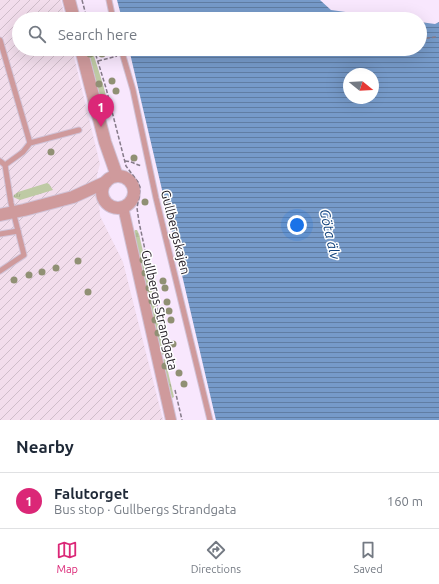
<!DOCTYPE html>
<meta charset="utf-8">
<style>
body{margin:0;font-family:Ubuntu,sans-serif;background:#f2f2f3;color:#1f2937}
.compass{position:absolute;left:343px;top:68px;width:36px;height:36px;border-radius:50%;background:#fff;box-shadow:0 4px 16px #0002;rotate:108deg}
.you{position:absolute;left:297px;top:225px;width:14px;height:14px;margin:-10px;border:3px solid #fff;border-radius:50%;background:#1a73e8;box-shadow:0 0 0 6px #1a73e833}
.badge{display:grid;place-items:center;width:26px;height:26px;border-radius:50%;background:#db2777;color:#fff;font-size:13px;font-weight:700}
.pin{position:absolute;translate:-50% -33px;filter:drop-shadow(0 1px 2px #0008)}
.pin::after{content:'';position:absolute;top:21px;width:14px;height:12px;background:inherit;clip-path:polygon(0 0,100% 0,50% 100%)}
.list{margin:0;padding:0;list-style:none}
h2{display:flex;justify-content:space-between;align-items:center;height:52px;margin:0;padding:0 16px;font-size:17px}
h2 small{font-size:13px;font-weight:400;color:#747a83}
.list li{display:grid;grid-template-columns:26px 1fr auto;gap:12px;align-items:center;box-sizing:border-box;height:56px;padding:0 16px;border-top:1px solid #e0e1e3}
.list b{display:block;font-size:15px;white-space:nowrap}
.list p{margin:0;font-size:13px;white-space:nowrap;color:#747a83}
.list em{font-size:13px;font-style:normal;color:#747a83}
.icon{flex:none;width:22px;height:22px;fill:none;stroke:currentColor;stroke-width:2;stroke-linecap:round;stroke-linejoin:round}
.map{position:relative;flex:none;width:439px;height:420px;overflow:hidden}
.search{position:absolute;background:#fff;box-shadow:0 4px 16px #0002;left:12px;right:12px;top:12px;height:44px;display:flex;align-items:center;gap:10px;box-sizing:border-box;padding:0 14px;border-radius:22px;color:#747a83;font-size:15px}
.sheet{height:108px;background:#fff}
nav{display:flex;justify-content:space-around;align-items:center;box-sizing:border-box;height:56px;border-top:1px solid #e0e1e3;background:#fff;font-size:11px;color:#747a83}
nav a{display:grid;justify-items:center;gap:2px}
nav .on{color:#db2777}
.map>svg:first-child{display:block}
.industrial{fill:url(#industrial-furrows)}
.grass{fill:url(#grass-tufts)}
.water{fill:url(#water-rules);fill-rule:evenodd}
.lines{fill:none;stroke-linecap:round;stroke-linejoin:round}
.service-casing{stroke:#d1c2d6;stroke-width:7}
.minor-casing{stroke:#d1c2d6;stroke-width:12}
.tertiary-casing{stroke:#d1c2d6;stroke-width:14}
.path{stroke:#857a89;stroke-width:1.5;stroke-dasharray:4 2;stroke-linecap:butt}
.service{stroke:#cf9a9c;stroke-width:5}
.minor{stroke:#cf9a9c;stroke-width:10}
.tertiary{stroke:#cf9a9c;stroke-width:12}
.tree{fill:#909074}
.labels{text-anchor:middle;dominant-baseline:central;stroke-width:3;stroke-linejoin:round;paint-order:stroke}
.street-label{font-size:13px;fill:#201a22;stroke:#fff}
.water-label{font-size:14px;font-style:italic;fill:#12437d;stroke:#fff}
</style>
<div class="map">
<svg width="439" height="420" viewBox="0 0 439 420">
<defs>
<pattern id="industrial-furrows" width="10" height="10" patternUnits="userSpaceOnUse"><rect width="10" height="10" fill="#f2ddec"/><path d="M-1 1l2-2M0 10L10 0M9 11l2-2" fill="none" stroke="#cfbdca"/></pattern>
<pattern id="grass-tufts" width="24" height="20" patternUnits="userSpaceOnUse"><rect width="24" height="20" fill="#becaa4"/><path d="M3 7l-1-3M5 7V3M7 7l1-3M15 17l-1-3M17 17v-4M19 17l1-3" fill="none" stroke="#a3ad8d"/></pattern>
<pattern id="water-rules" width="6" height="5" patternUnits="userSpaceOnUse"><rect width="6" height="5" fill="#769ac9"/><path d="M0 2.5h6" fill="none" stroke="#607da3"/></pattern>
</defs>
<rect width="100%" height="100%" fill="#f8e7fd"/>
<polygon class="industrial" points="0,0 61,0 65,19 19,19 19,49 72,49 100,164 97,175 100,216 123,262 163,420 0,420"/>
<g class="grass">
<path d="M88,49H92C95,61 111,104 108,112L99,94Z"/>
<polygon points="47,183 49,184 53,190 20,200 13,197 14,195 18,192"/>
<polygon points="135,230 137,230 139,234 154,299 164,354 162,355 146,293 134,232"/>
<polygon points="165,359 174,397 172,398 162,360"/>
</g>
<g class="water">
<polygon points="117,0 320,0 331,10 397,19 122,19"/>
<path d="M420,22L435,24L439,22V420H216L129,49H420ZM349,74H373V98H349Z"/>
</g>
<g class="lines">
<g class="service-casing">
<g id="service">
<polyline points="109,0 113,19"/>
<polyline points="0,40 30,143"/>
<polyline points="121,49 133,90 156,198 210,420"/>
<polyline points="0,161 5,165 23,152 30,143 79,130"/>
<polyline points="0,234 18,231"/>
<polyline points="0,271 24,255 11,203 5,165"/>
</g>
</g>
<g class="minor-casing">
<polyline id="minor" points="123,207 171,420"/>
</g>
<g class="tertiary-casing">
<g id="tertiary">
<polyline points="69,0 74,19"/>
<polyline points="81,49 105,142 117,176"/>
<circle cx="118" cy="192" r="16"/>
<polyline points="0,215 24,210 73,197 106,182"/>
</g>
</g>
<g class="path">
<polyline points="82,0 87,19"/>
<polyline points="324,13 325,19"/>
<polyline points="420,39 436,37"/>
<polyline points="94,49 106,88 126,166 138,182 140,187 139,197 137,208 139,222 159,315 167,357"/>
<polyline points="98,61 117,56"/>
<path d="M125,161C132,161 136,165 142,166"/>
<polyline points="175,390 182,420"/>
</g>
<use href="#service" class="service"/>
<use href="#minor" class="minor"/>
<use href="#tertiary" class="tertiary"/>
</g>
<g class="tree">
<circle cx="90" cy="54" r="3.5"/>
<circle cx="102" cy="54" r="3.5"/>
<circle cx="112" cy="81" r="3.5"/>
<circle cx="99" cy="84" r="3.5"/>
<circle cx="116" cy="91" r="3.5"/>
<circle cx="104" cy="102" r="3.5"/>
<circle cx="51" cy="152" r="3.5"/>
<circle cx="134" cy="158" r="3.5"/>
<circle cx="145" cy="202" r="3.5"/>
<circle cx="143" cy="260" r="3.5"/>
<circle cx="78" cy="261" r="3.5"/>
<circle cx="56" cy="268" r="3.5"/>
<circle cx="42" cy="272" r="3.5"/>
<circle cx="145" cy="273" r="3.5"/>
<circle cx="29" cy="275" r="3.5"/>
<circle cx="14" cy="280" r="3.5"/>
<circle cx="163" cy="281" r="3.5"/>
<circle cx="149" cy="288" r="3.5"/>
<circle cx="165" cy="288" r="3.5"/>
<circle cx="88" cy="292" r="3.5"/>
<circle cx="152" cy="301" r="3.5"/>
<circle cx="167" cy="302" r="3.5"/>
<circle cx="169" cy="311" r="3.5"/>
<circle cx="155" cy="320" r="3.5"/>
<circle cx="171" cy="320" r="3.5"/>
<circle cx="158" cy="333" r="3.5"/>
<circle cx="173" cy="344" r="3.5"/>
<circle cx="165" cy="366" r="3.5"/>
<circle cx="179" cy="373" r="3.5"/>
<circle cx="184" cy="384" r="3.5"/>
</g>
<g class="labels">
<g class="street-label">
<text transform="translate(176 232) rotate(76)">Gullbergskajen</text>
<text transform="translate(160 310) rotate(77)">Gullbergs Strandgata</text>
</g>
<g class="water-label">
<text transform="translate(330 234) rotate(77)">Göta älv</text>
</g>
</g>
</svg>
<svg class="compass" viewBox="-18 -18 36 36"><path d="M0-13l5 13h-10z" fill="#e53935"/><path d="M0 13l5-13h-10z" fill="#747a83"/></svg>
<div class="you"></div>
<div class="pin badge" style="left:101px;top:127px">1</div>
<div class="search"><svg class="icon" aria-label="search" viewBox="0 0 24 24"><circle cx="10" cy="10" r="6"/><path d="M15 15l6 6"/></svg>Search here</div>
</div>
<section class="sheet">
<h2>Nearby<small></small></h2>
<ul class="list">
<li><span class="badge">1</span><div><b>Falutorget</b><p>Bus stop · Gullbergs Strandgata</p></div><em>160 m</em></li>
</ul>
</section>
<nav>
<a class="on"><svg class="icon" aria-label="map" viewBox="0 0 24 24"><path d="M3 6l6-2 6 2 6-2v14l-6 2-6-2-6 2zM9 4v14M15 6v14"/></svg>Map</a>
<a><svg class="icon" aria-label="directions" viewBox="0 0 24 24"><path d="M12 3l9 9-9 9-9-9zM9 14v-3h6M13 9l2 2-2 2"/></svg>Directions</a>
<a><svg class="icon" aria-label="saved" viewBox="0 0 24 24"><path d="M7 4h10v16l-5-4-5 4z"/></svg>Saved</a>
</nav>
